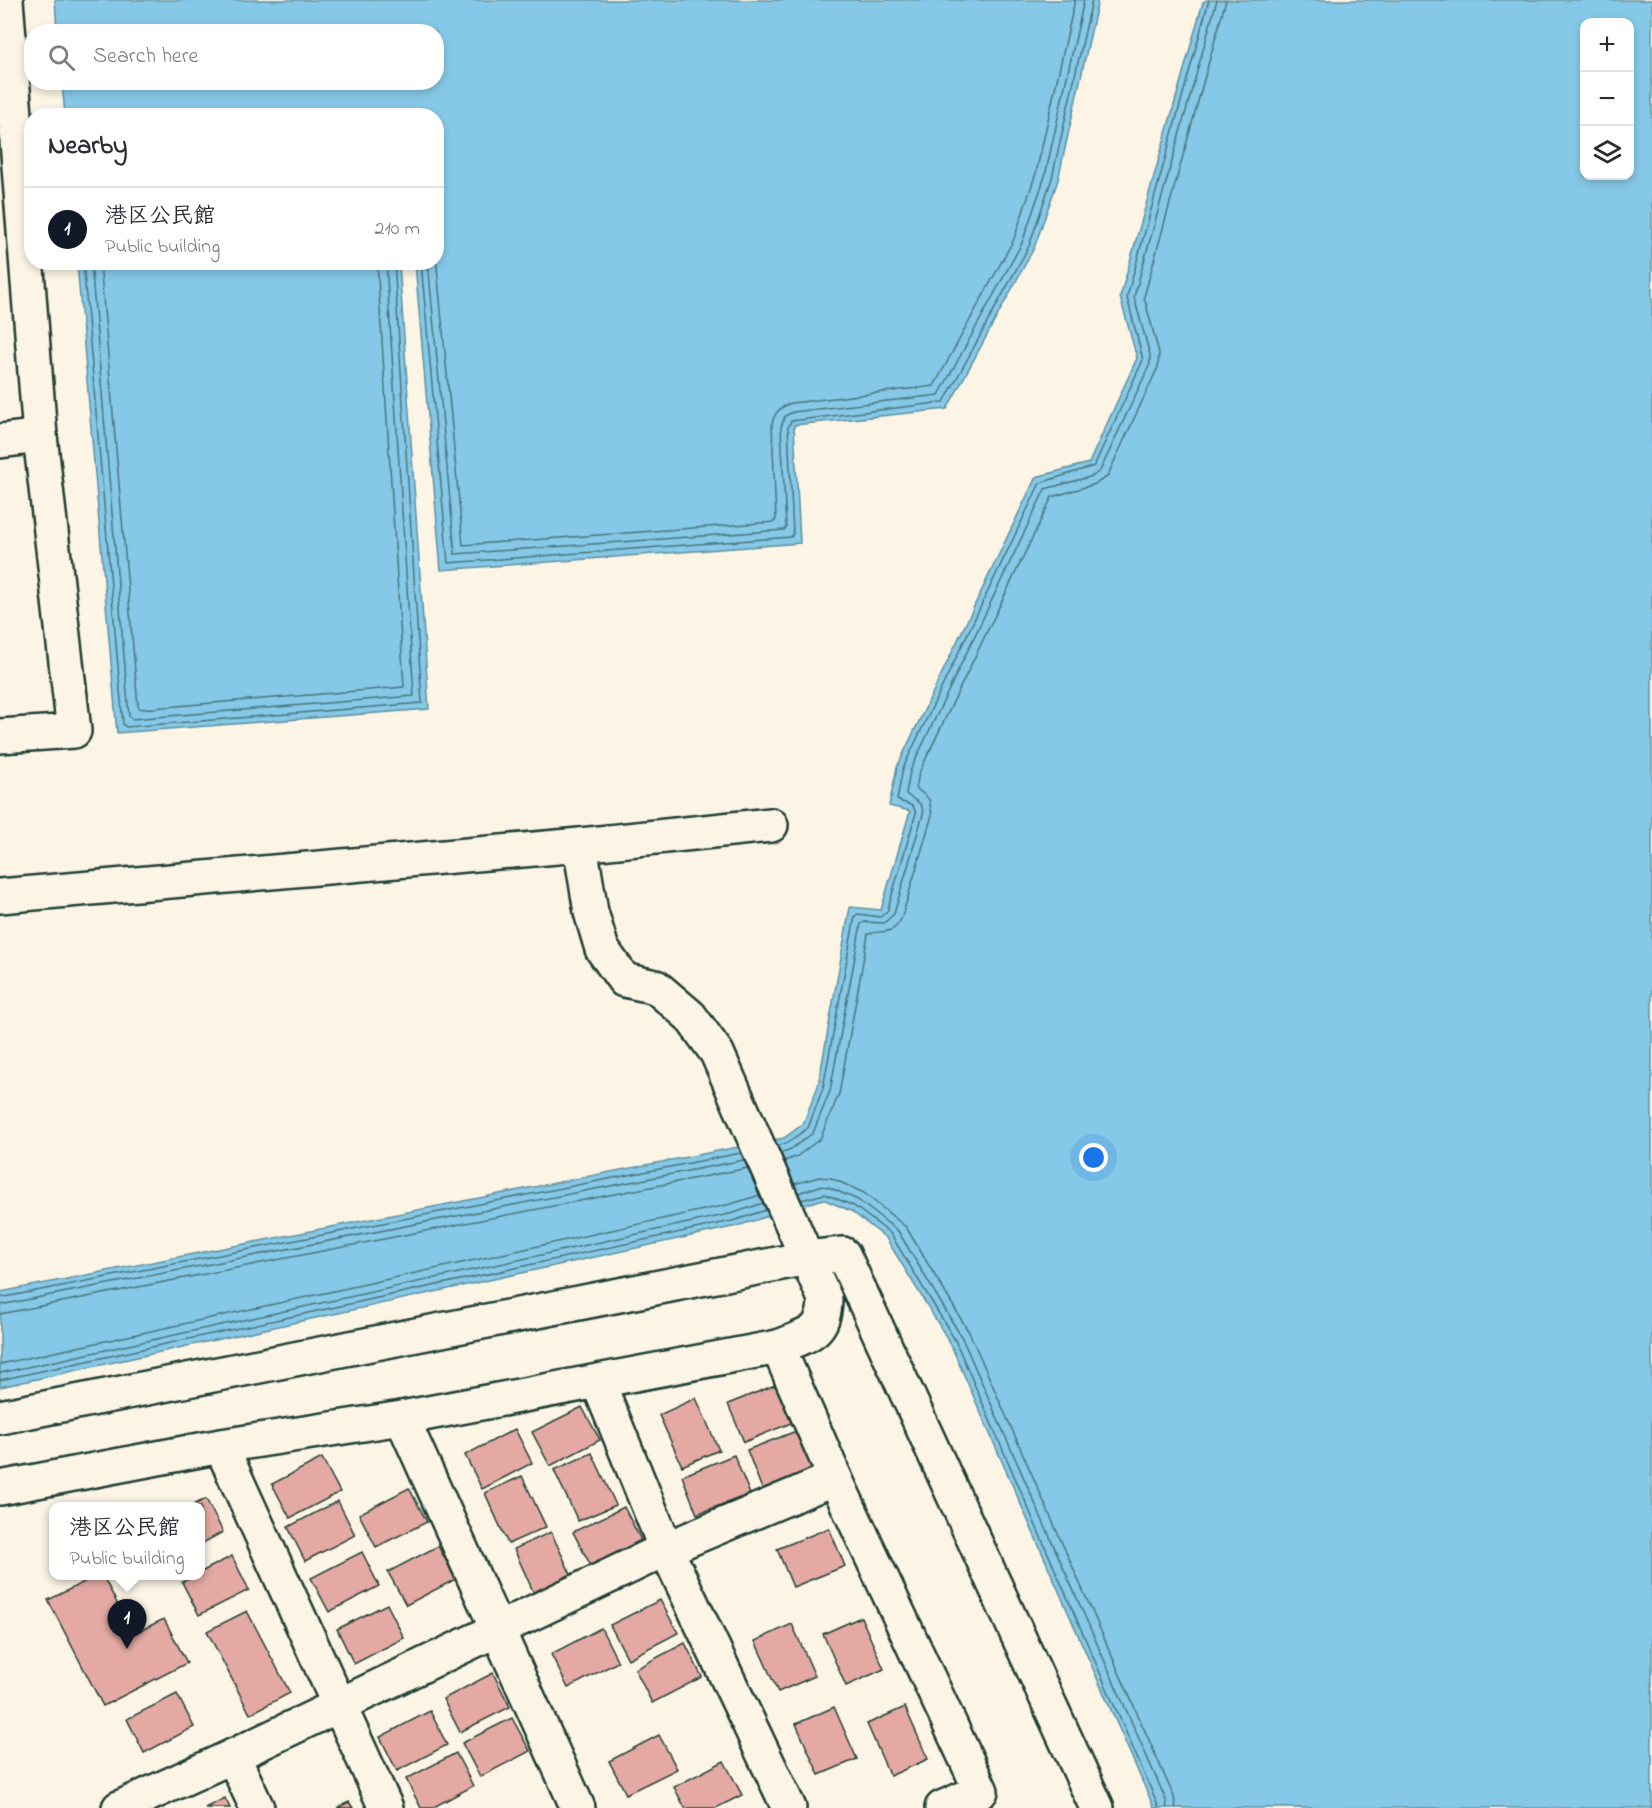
<!DOCTYPE html>
<meta charset="utf-8">
<style>
body{margin:0;font-family:"Indie Flower","Klee One",sans-serif;background:#f7f7f7;color:#2b2b33}
.controls{position:absolute;right:18px;top:18px;display:grid;overflow:hidden;border-radius:12px;box-shadow:0 3px 9px #0003}
.controls button{width:54px;height:54px;display:grid;place-items:center;padding:0;border:0;border-bottom:2px solid #e1e1e2;background:#fff;color:#2b2b33;font:30px sans-serif}
.you{position:absolute;left:1094px;top:1158px;width:21px;height:21px;margin:-15px;border:4px solid #fff;border-radius:50%;background:#1a73e8;box-shadow:0 0 0 9px #1a73e833}
.badge{display:grid;place-items:center;width:39px;height:39px;border-radius:50%;background:#111827;color:#fff;font-size:20px;font-weight:700}
.pin{position:absolute;translate:-50% -50px;filter:drop-shadow(0 2px 3px #0008)}
.pin::after{content:'';position:absolute;top:32px;width:21px;height:18px;background:inherit;clip-path:polygon(0 0,100% 0,50% 100%)}
.popup{position:absolute;left:49px;top:1502px;width:156px;height:78px;box-sizing:border-box;display:grid;place-content:center;border-radius:12px;background:#fff;filter:drop-shadow(0 2px 4px #0005);font-size:20px;white-space:nowrap;color:#7c7c81}
.popup b{font-size:22px;color:#2b2b33}
.popup::after{content:'';position:absolute;left:50%;top:100%;margin-left:-12px;border:12px solid transparent;border-top-color:#fff}
.list{margin:0;padding:0;list-style:none}
h2{display:flex;justify-content:space-between;align-items:center;height:78px;margin:0;padding:0 24px;font-size:26px}
h2 small{font-size:20px;font-weight:400;color:#7c7c81}
.list li{display:grid;grid-template-columns:39px 1fr auto;gap:18px;align-items:center;box-sizing:border-box;height:84px;padding:0 24px;border-top:2px solid #e1e1e2}
.list b{display:block;font-size:22px;white-space:nowrap}
.list p{margin:0;font-size:20px;white-space:nowrap;color:#7c7c81}
.list em{font-size:20px;font-style:normal;color:#7c7c81}
.icon{flex:none;width:33px;height:33px;fill:none;stroke:currentColor;stroke-width:2;stroke-linecap:round;stroke-linejoin:round}
.map{position:relative;flex:none;width:1652px;height:1808px;overflow:hidden}
.search{position:absolute;background:#fff;box-shadow:0 3px 9px #0003;left:24px;top:24px;width:420px;height:66px;display:flex;align-items:center;gap:15px;box-sizing:border-box;padding:0 21px;border-radius:24px;color:#7c7c81;font-size:22px}
.panel{position:absolute;background:#fff;box-shadow:0 3px 9px #0003;left:24px;top:108px;width:420px;height:162px;border-radius:24px}
.map>svg:first-child{display:block}
.water{fill:#86c8e7;stroke:#5d909f;stroke-width:1.5;fill-rule:evenodd}
.lines{fill:none;stroke-linecap:round;stroke-linejoin:round}
.shore{stroke:#48757c;stroke-width:1.5}
.building{fill:#e4a9a3;stroke:#1f3d34;stroke-width:1.5}
.minor-casing{stroke:#1f3d34;stroke-width:38}
.minor{stroke:#fcf5e5;stroke-width:33}
</style>
<div class="map">
<svg width="1652" height="1808" viewBox="0 0 1652 1808">
<rect width="100%" height="100%" fill="#fcf5e5"/>
<filter id="ink" filterUnits="userSpaceOnUse"><feTurbulence type="fractalNoise" baseFrequency=".0167" numOctaves="2"/><feDisplacementMap in="SourceGraphic" scale="12" xChannelSelector="R" yChannelSelector="G"/><feConvolveMatrix kernelMatrix="1 2 1 2 8 2 1 2 1" color-interpolation-filters="sRGB"/></filter>
<g filter="url(#ink)">
<g class="water">
<polygon points="55,0 1098,0 1058,180 1034,248 947,409 794,425 800,543 441,570 415,263 436,262 436,116 65,115 62,83 436,82 436,32 57,31"/>
<path d="M1207,0H1652V1808H1154L950,1343L886,1238L851,1211L823,1199L737,1226L0,1387V1292L784,1138L803,1124L818,1086L850,907L881,910L910,811L889,806L897,767L1036,477L1089,463L1137,358L1120,297L1203,2ZM1584,22H1630V176H1584Z"/>
<polygon points="77,263 399,263 429,709 117,733"/>
</g>
<g class="lines">
<g class="shore">
<path d="M436,257L463,545L774,522L776,519L772,424C774,413 781,406 792,403L934,386L1014,239L1036,173L1075,0"/>
<polyline points="83,262 123,724 126,727 422,703 394,262"/>
<polyline points="91,262 129,716 132,719 414,696 386,262"/>
<polyline points="100,262 138,706 141,709 404,687 377,262"/>
<polyline points="421,262 448,563 791,537 793,534 788,427 791,421 944,402 1029,246 1052,178 1092,0"/>
<polyline points="428,262 455,554 784,530 786,527 781,427 785,416 793,412 939,395 1022,243 1045,176 1084,0"/>
<polyline points="777,1146 787,1143 808,1128 823,1088 855,916 858,914 880,917 887,912 916,813 913,806 897,800 903,768 1040,483 1094,466 1143,360 1127,297 1209,0"/>
<path d="M780,1153L791,1149L813,1133L830,1091L861,924L864,922L884,923L894,914L923,814C923,801 914,801 906,794L910,771L1045,489L1093,476L1100,471L1150,364V355L1134,297L1217,0"/>
<path d="M784,1161L796,1157L820,1139L839,1094L868,934C883,929 893,937 902,917L932,815L929,799L916,788L919,773L1052,497L1095,484L1107,477L1158,367L1159,353L1144,297L1226,0"/>
<polyline points="794,1184 819,1177 831,1178 864,1193 906,1227 970,1334 1174,1797 1176,1808"/>
<polyline points="798,1193 820,1186 828,1187 858,1200 898,1231 962,1338 1166,1800 1167,1808"/>
<polyline points="801,1200 825,1194 854,1206 890,1233 955,1340 1159,1808"/>
<polyline points="0,1298 741,1153"/>
<polyline points="0,1305 744,1160"/>
<polyline points="0,1314 748,1168"/>
<polyline points="0,1364 731,1204 760,1195"/>
<polyline points="0,1373 734,1213 763,1203"/>
<polyline points="0,1380 736,1220 766,1210"/>
</g>
</g>
<g class="building">
<polygon points="780,1383 796,1421 744,1442 728,1404"/>
<polygon points="696,1398 719,1450 682,1466 659,1415"/>
<polygon points="582,1407 600,1440 550,1466 532,1432"/>
<polygon points="515,1429 532,1463 482,1489 465,1455"/>
<polygon points="799,1430 815,1468 762,1489 747,1450"/>
<polygon points="592,1453 616,1505 578,1521 554,1470"/>
<polygon points="734,1455 750,1494 697,1514 682,1476"/>
<polygon points="322,1458 340,1492 290,1518 272,1484"/>
<polygon points="522,1476 546,1527 508,1544 485,1493"/>
<polygon points="409,1488 427,1522 376,1547 359,1514"/>
<polygon points="206,1499 223,1532 201,1544 201,1506 191,1506"/>
<polygon points="338,1501 355,1535 305,1561 288,1527"/>
<polygon points="624,1507 641,1540 591,1566 573,1532"/>
<polygon points="829,1528 845,1566 793,1587 777,1549"/>
<polygon points="551,1532 575,1583 537,1600 514,1549"/>
<polygon points="438,1546 456,1579 406,1605 388,1572"/>
<polygon points="362,1552 379,1586 329,1612 311,1578"/>
<polygon points="232,1556 249,1590 199,1615 182,1582 194,1576 201,1576 201,1572"/>
<polygon points="96,1576 103,1576 133,1634 164,1619 187,1663 103,1706 48,1600"/>
<polygon points="660,1600 678,1633 628,1659 610,1625"/>
<polygon points="387,1604 404,1638 354,1664 337,1629"/>
<polygon points="247,1611 290,1693 250,1714 207,1631"/>
<polygon points="861,1617 884,1669 846,1686 823,1634"/>
<polygon points="792,1624 815,1676 778,1692 755,1641"/>
<polygon points="601,1628 618,1662 568,1688 551,1654"/>
<polygon points="685,1643 702,1677 652,1703 635,1669"/>
<polygon points="493,1673 510,1707 460,1732 443,1699"/>
<polygon points="177,1694 194,1727 144,1753 127,1719"/>
<polygon points="834,1707 857,1759 819,1775 796,1724"/>
<polygon points="905,1707 928,1759 890,1776 867,1724"/>
<polygon points="430,1711 447,1745 397,1771 380,1737"/>
<polygon points="512,1718 530,1751 480,1777 462,1743"/>
<polygon points="659,1735 677,1769 626,1794 609,1761"/>
<polygon points="456,1753 473,1786 432,1808 421,1808 406,1779"/>
<polygon points="724,1761 742,1795 716,1808 685,1808 674,1787"/>
<polygon points="225,1798 230,1808 205,1808"/>
<polygon points="349,1802 353,1808 337,1808"/>
</g>
<g class="lines">
<g class="minor-casing">
<g id="minor">
<polyline points="0,441 40,436"/>
<polyline points="0,736 74,731 40,436 6,0"/>
<path d="M580,845L591,912L602,949L624,980L656,987L690,1016L717,1053L825,1299C825,1334 807,1335 778,1347"/>
<polyline points="0,896 580,845 771,825"/>
<polyline points="598,1382 666,1549 789,1808"/>
<polyline points="0,1417 807,1258 843,1254 1097,1808"/>
<polyline points="402,1418 578,1808"/>
<polyline points="221,1446 386,1808"/>
<polyline points="0,1488 221,1446 402,1418 778,1347 835,1478 981,1791 942,1808"/>
<polyline points="233,1756 257,1808"/>
<polyline points="119,1808 233,1756 666,1549 835,1478"/>
</g>
</g>
<use href="#minor" class="minor"/>
</g>
</g>
</svg>
<div class="controls">
<button>+</button>
<button>−</button>
<button><svg class="icon" aria-label="layers" viewBox="0 0 24 24"><path d="M12 4l9 5-9 5-9-5zM3 14l9 5 9-5"/></svg></button>
</div>
<div class="you"></div>
<div class="pin badge" style="left:127px;top:1649px">1</div>
<div class="popup"><b>港区公民館</b>Public building</div>
<div class="search"><svg class="icon" aria-label="search" viewBox="0 0 24 24"><circle cx="10" cy="10" r="6"/><path d="M15 15l6 6"/></svg>Search here</div>
<section class="panel">
<h2>Nearby<small></small></h2>
<ul class="list">
<li><span class="badge">1</span><div><b>港区公民館</b><p>Public building</p></div><em>210 m</em></li>
</ul>
</section>
</div>
